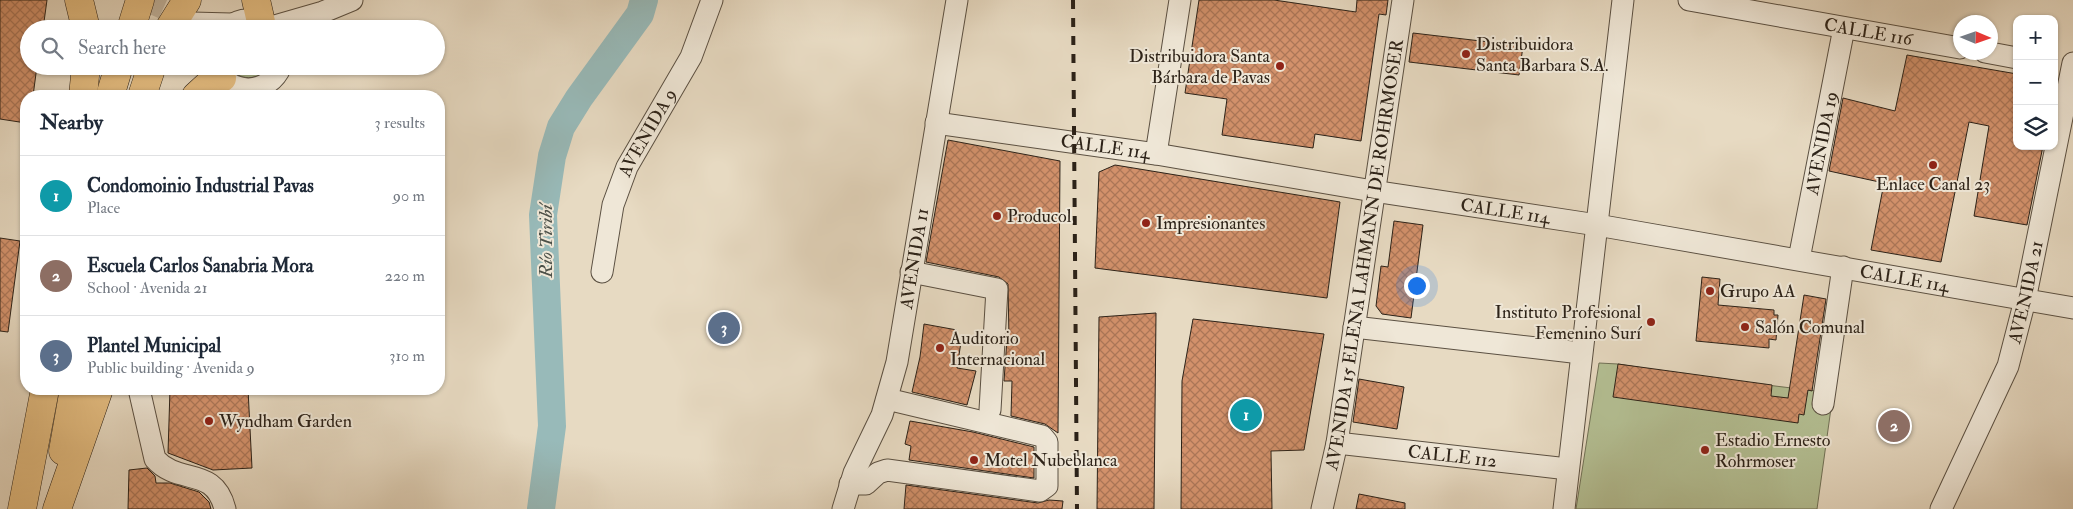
<!DOCTYPE html>
<meta charset="utf-8">
<style>
body{margin:0;font-family:"IM FELL Double Pica",serif;background:#f2f2f3;color:#1f2937}
.controls{position:absolute;right:15px;top:15px;display:grid;overflow:hidden;border-radius:10px;box-shadow:0 1px 4px #0004}
.controls button{width:45px;height:45px;display:grid;place-items:center;padding:0;border:0;border-bottom:1px solid #e0e1e3;background:#fff;color:#1f2937;font:25px sans-serif}
.compass{position:absolute;left:1953px;top:15px;width:45px;height:45px;border-radius:50%;background:#fff;box-shadow:0 1px 4px #0004;rotate:92deg}
.you{position:absolute;left:1416px;top:285px;width:18px;height:18px;margin:-12px;border:4px solid #fff;border-radius:50%;background:#1a73e8;box-shadow:0 0 0 8px #1a73e833}
.badge{display:grid;place-items:center;width:32px;height:32px;border-radius:50%;background:#8f2418;color:#fff;font-size:16px;font-weight:700}
.pin{position:absolute;translate:-50% -50%;border:2px solid #fff;box-shadow:0 1px 5px #0006}
.list{margin:0;padding:0;list-style:none}
h2{display:flex;justify-content:space-between;align-items:center;height:65px;margin:0;padding:0 20px;font-size:21px}
h2 small{font-size:16px;font-weight:400;color:#747a83}
.list li{display:grid;grid-template-columns:32px 1fr auto;gap:15px;align-items:center;box-sizing:border-box;height:80px;padding:0 20px;border-top:1px solid #e0e1e3}
.list b{display:block;font-size:19px;white-space:nowrap}
.list p{margin:0;font-size:16px;white-space:nowrap;color:#747a83}
.list em{font-size:16px;font-style:normal;color:#747a83}
.icon{flex:none;width:28px;height:28px;fill:none;stroke:currentColor;stroke-width:2;stroke-linecap:round;stroke-linejoin:round}
.map{position:relative;flex:none;width:2073px;height:509px;overflow:hidden}
.search{position:absolute;background:#fff;box-shadow:0 1px 4px #0004;left:20px;top:20px;width:425px;height:55px;display:flex;align-items:center;gap:12px;box-sizing:border-box;padding:0 18px;border-radius:28px;color:#747a83;font-size:19px}
.panel{position:absolute;background:#fff;box-shadow:0 1px 4px #0004;left:20px;top:90px;width:425px;height:305px;border-radius:20px}
.map>svg:first-child{display:block}
.grass{fill:#b4c094;stroke:#707156}
.lines{fill:none;stroke-linecap:round;stroke-linejoin:round}
.river{stroke:#98bab9;stroke-width:28}
.building{fill:url(#building-cross-hatch);stroke:#2c2218}
.minor-tunnel{stroke:#c2b5a0;stroke-width:21;stroke-dasharray:21 11;stroke-linecap:butt}
.minor-casing{stroke:#5b5042;stroke-width:23}
.highway-casing{stroke:#2c2218;stroke-width:29}
.minor{stroke:#efe7d7;stroke-width:21}
.highway{stroke:#e4bd81;stroke-width:28}
.rail{stroke:#2c2218;stroke-width:4;stroke-dasharray:9 9;stroke-linecap:butt}
.poi-dot{fill:#8f2418;stroke:#efe7d7;stroke-width:2}
.labels{text-anchor:middle;dominant-baseline:central;stroke-width:4;stroke-linejoin:round;paint-order:stroke}
.street-label{font-size:18px;fill:#2c2218;stroke:#efe7d7}
.poi-label{font-size:18px;fill:#2c2218;stroke:#efe7d7;text-anchor:start}
.water-label{font-size:19px;font-style:italic;fill:#4c5048;stroke:#efe7d7}
</style>
<div class="map">
<svg width="2073" height="509" viewBox="0 0 2073 509">
<defs>
<pattern id="building-cross-hatch" width="8" height="8" patternUnits="userSpaceOnUse" patternTransform="scale(1.25)"><rect width="8" height="8" fill="#d2916b"/><path d="M0 0l8 8M0 8l8-8" fill="none" stroke="#ab7657"/></pattern>
</defs>
<rect width="100%" height="100%" fill="#e7dac2"/>
<filter id="stains"><feTurbulence type="fractalNoise" baseFrequency=".004" numOctaves="4"/><feColorMatrix values="0 0 0 0 .2 0 0 0 0 .09 0 0 0 0 .02 0 0 0 .5 -.17"/></filter>
<radialGradient id="worn" r=".72"><stop offset=".6" stop-color="#630" stop-opacity="0"/><stop offset="1" stop-color="#630" stop-opacity=".3"/></radialGradient>
<g class="grass">
<path d="M228,66H269C258,82 239,81 228,66Z"/>
<polygon points="1847,293 1817,509 1576,509 1599,363 1618,364 1693,376 1816,391"/>
</g>
<g class="lines">
<polyline class="river" points="541,509 552,426 543,215 552,156 561,127 579,98 640,14 644,0"/>
</g>
<g class="building">
<polygon points="0,0 47,0 43,29 29,29 29,66 37,66 33,96 26,96 26,123 0,119"/>
<polygon points="1199,0 1274,0 1356,12 1357,0 1388,0 1386,15 1379,14 1361,141 1315,134 1313,148 1222,135 1227,99 1185,93"/>
<polygon points="1413,33 1523,46 1519,75 1409,62"/>
<polygon points="1907,55 2017,74 2017,146 2043,146 2027,225 1974,216 1989,126 1969,122 1941,262 1871,250 1884,183 1829,171 1843,98 1895,111"/>
<polygon points="948,140 1060,161 1058,433 1045,424 1011,416 1012,381 1004,381 1007,339 1009,339 1008,284 999,277 926,262"/>
<polygon points="1115,165 1340,202 1327,298 1095,268 1099,172"/>
<polygon points="1394,221 1423,225 1411,318 1382,314 1376,306 1381,266 1388,267"/>
<polygon points="0,238 20,241 8,332 0,331"/>
<polygon points="1702,277 1720,279 1718,305 1774,310 1774,315 1778,315 1776,340 1769,339 1769,348 1696,341"/>
<polygon points="1804,295 1826,299 1812,391 1808,390 1804,415 1799,414 1798,423 1613,397 1618,364 1772,385 1771,396 1788,398"/>
<polygon points="1156,313 1154,509 1097,509 1099,317"/>
<polygon points="1193,319 1324,334 1304,450 1271,451 1272,509 1181,509 1182,381"/>
<polygon points="924,324 957,330 955,341 961,342 957,368 976,371 967,405 912,392 920,357"/>
<polygon points="1359,379 1404,387 1397,429 1353,422"/>
<polygon points="170,389 248,389 252,468 213,470 168,453"/>
<polygon points="910,421 973,432 1034,447 1034,478 909,460 911,446 905,444"/>
<polygon points="147,468 155,476 156,483 170,483 199,492 209,502 211,509 128,509 129,470"/>
<polygon points="906,485 1038,503 1049,500 1063,501 1062,509 904,509"/>
<polygon points="1359,494 1405,503 1405,509 1356,509"/>
</g>
<g class="lines">
<polyline class="minor-tunnel" points="144,0 188,20"/>
<g class="minor-casing">
<g id="minor">
<path id="s1" d="M1689,0L1960,48"/>
<polyline points="192,23 231,24"/>
<polyline points="271,27 323,12 352,0"/>
<path d="M225,29C240,17 257,16 272,29"/>
<polyline points="1985,52 2017,58"/>
<path d="M216,66C228,97 269,96 281,66"/>
<path id="s2" d="M936,123L1156,154L1373,191L1597,225L2073,308"/>
<polyline points="1156,154 1180,0"/>
<path id="s3" d="M1799,259L1844,28"/>
<path id="s4" d="M602,272L613,205L627,167L691,57L712,0"/>
<polyline points="911,272 997,289 990,410"/>
<polyline points="1354,327 1581,353"/>
<path d="M139,389L155,459C179,486 214,465 225,509"/>
<polyline points="1823,404 1843,267"/>
<path id="s5" d="M1337,443L1568,469"/>
<polyline points="850,484 866,484 878,473 887,470 1040,491 1047,486 1047,442 1042,436 887,399"/>
<path id="s6" d="M843,509L854,473L882,415L897,362L957,0"/>
<path id="s7" d="M1322,509L1337,443L1403,0"/>
<polyline points="1564,509 1623,0"/>
<path id="s8" d="M1941,509L2008,366L2025,300L2073,63"/>
</g>
</g>
<g class="highway-casing">
<g id="highway">
<polyline points="79,0 86,29"/>
<polyline points="256,0 261,22"/>
<polyline points="131,29 140,0"/>
<polyline points="169,29 187,0"/>
<polyline points="83,96 86,66"/>
<polyline points="110,96 119,66"/>
<polyline points="142,96 152,66"/>
<polyline points="196,96 208,85 222,78"/>
<polyline points="63,451 74,389"/>
<polyline points="22,509 45,389"/>
<polyline points="57,509 99,389"/>
</g>
</g>
<use href="#minor" class="minor"/>
<use href="#highway" class="highway"/>
<polyline class="rail" points="1073,0 1077,509"/>
</g>
<g class="poi-dot">
<circle cx="1466" cy="54" r="5"/>
<circle cx="1280" cy="66" r="5"/>
<circle cx="1933" cy="165" r="5"/>
<circle cx="997" cy="216" r="5"/>
<circle cx="1146" cy="223" r="5"/>
<circle cx="1710" cy="291" r="5"/>
<circle cx="1651" cy="322" r="5"/>
<circle cx="1745" cy="327" r="5"/>
<circle cx="940" cy="348" r="5"/>
<circle cx="209" cy="421" r="5"/>
<circle cx="1705" cy="450" r="5"/>
<circle cx="974" cy="460" r="5"/>
</g>
<g class="labels">
<g class="street-label">
<text stroke="none"><textPath href="#s1" startOffset="182">CALLE 116</textPath></text>
<text stroke="none"><textPath href="#s4" startOffset="148">AVENIDA 9</textPath></text>
<text stroke="none"><textPath href="#s3" startOffset="118">AVENIDA 19</textPath></text>
<text stroke="none"><textPath href="#s2" startOffset="171">CALLE 114</textPath></text>
<text stroke="none"><textPath href="#s2" startOffset="576">CALLE 114</textPath></text>
<text stroke="none"><textPath href="#s7" startOffset="258">AVENIDA 15 ELENA LAHMANN DE ROHRMOSER</textPath></text>
<text stroke="none"><textPath href="#s6" startOffset="262">AVENIDA 11</textPath></text>
<text stroke="none"><textPath href="#s2" startOffset="981">CALLE 114</textPath></text>
<text stroke="none"><textPath href="#s8" startOffset="234">AVENIDA 21</textPath></text>
<text stroke="none"><textPath href="#s5" startOffset="116">CALLE 112</textPath></text>
</g>
<g class="poi-label">
<text x="1476" y="44">Distribuidora<tspan x="1476" dy="21">Santa Barbara S.A.</tspan></text>
<text x="1270" y="56" text-anchor="end">Distribuidora Santa<tspan x="1270" dy="21">Bárbara de Pavas</tspan></text>
<text x="1933" y="184" text-anchor="middle">Enlace Canal 23</text>
<text x="1007" y="216">Producol</text>
<text x="1156" y="223">Impresionantes</text>
<text x="1720" y="291">Grupo AA</text>
<text x="1641" y="312" text-anchor="end">Instituto Profesional<tspan x="1641" dy="21">Femenino Surí</tspan></text>
<text x="1755" y="327">Salón Comunal</text>
<text x="950" y="338">Auditorio<tspan x="950" dy="21">Internacional</tspan></text>
<text x="219" y="421">Wyndham Garden</text>
<text x="1715" y="440">Estadio Ernesto<tspan x="1715" dy="21">Rohrmoser</tspan></text>
<text x="984" y="460">Motel Nubeblanca</text>
</g>
<g class="water-label">
<text transform="translate(546 241) rotate(-90)">Río Tiribí</text>
</g>
</g>
<rect width="100%" height="100%" filter="url(#stains)"/>
<rect width="100%" height="100%" fill="url(#worn)"/>
</svg>
<div class="controls">
<button>+</button>
<button>−</button>
<button><svg class="icon" aria-label="layers" viewBox="0 0 24 24"><path d="M12 4l9 5-9 5-9-5zM3 14l9 5 9-5"/></svg></button>
</div>
<svg class="compass" viewBox="-18 -18 36 36"><path d="M0-13l5 13h-10z" fill="#e53935"/><path d="M0 13l5-13h-10z" fill="#747a83"/></svg>
<div class="you"></div>
<div class="pin badge" style="left:1246px;top:415px;background:#0f9aa8">1</div>
<div class="pin badge" style="left:1894px;top:426px;background:#8d6e63">2</div>
<div class="pin badge" style="left:724px;top:328px;background:#5c6f8a">3</div>
<div class="search"><svg class="icon" aria-label="search" viewBox="0 0 24 24"><circle cx="10" cy="10" r="6"/><path d="M15 15l6 6"/></svg>Search here</div>
<section class="panel">
<h2>Nearby<small>3 results</small></h2>
<ul class="list">
<li><span class="badge" style="background:#0f9aa8">1</span><div><b>Condomoinio Industrial Pavas</b><p>Place</p></div><em>90 m</em></li>
<li><span class="badge" style="background:#8d6e63">2</span><div><b>Escuela Carlos Sanabria Mora</b><p>School · Avenida 21</p></div><em>220 m</em></li>
<li><span class="badge" style="background:#5c6f8a">3</span><div><b>Plantel Municipal</b><p>Public building · Avenida 9</p></div><em>310 m</em></li>
</ul>
</section>
</div>
